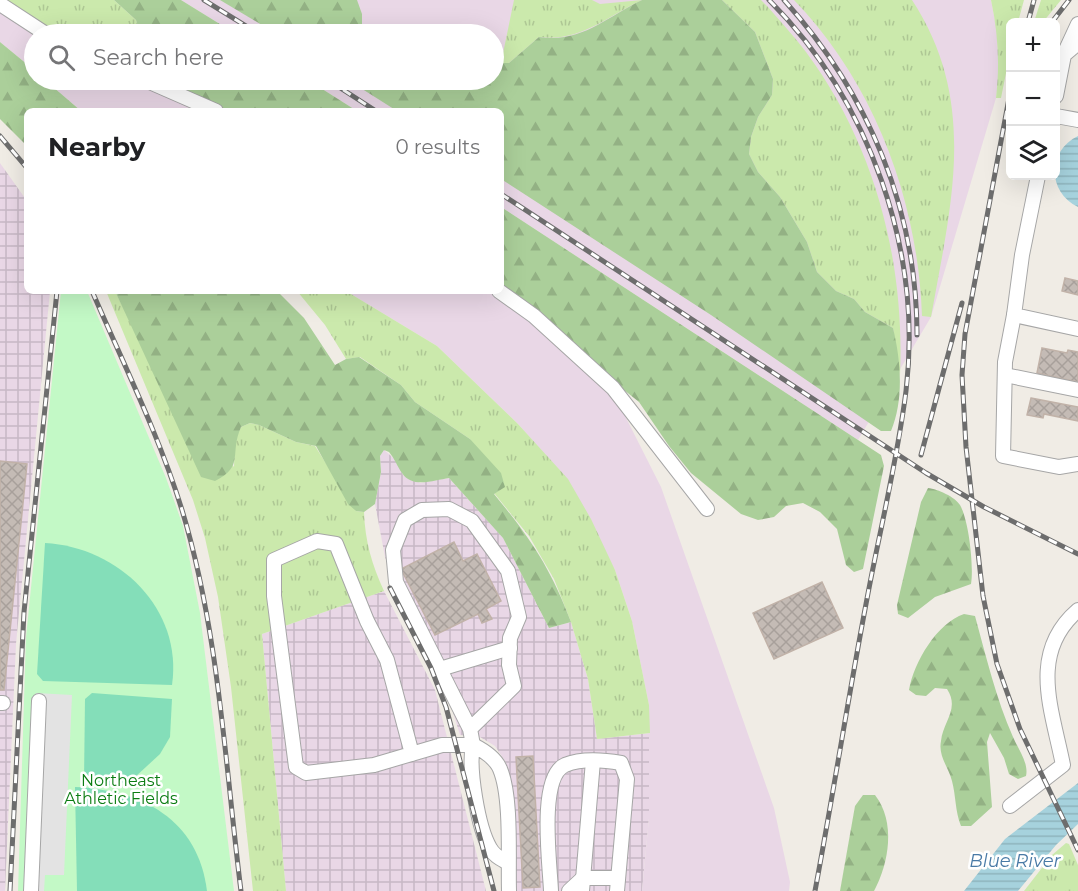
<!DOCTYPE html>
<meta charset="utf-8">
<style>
body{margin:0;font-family:Montserrat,sans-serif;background:#f6f6f6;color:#202124}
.controls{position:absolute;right:18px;top:18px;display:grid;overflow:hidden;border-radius:9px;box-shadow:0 6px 24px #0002}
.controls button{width:54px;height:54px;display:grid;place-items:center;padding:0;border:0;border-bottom:2px solid #e0e0e0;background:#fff;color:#202124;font:30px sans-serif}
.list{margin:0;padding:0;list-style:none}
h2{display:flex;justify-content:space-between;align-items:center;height:78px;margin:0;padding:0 24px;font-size:26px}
h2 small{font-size:20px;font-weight:400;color:#757577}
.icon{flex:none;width:33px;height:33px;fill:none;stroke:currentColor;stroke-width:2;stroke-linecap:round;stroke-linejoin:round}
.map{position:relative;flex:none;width:1078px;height:891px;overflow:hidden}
.search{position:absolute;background:#fff;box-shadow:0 6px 24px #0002;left:24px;top:24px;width:480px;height:66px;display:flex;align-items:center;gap:15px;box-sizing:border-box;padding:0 21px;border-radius:33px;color:#757577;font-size:22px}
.panel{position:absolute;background:#fff;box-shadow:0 6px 24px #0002;left:24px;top:108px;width:480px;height:186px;border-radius:9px}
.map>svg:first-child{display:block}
.industrial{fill:url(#industrial-grid)}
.railway{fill:#e9d7e6}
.grass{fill:url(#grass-tufts)}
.forest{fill:url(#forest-firs)}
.park{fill:#c3f9c6}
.pitch{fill:#84deb9}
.parking{fill:#e3e3e3}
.water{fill:url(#water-rules)}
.building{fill:url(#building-cross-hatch);stroke:#c1b2a8;stroke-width:1.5}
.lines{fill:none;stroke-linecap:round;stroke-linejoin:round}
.minor-casing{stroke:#a6a6a6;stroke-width:16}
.minor{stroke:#fff;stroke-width:14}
.rail-casing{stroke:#6d6d6d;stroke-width:5}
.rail{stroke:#fff;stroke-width:3;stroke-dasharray:9;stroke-linecap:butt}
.labels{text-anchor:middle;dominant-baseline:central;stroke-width:5;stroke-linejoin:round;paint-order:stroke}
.park-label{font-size:16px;fill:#0c7d13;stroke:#fff}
.water-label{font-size:18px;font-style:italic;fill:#497aa6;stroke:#fff}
</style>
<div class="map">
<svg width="1078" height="891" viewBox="0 0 1078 891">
<defs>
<pattern id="industrial-grid" width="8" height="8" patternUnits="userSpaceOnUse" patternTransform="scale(1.5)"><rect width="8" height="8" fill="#e9d7e6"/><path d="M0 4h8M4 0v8" fill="none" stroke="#c7b8c5"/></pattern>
<pattern id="grass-tufts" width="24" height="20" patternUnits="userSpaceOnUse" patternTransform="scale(1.5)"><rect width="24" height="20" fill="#cbe9ac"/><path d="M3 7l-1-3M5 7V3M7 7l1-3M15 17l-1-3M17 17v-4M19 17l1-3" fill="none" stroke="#aec794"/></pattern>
<pattern id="forest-firs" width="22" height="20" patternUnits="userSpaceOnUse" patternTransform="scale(1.5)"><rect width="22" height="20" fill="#abcf9a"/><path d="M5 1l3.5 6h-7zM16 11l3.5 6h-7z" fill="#93b184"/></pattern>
<pattern id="water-rules" width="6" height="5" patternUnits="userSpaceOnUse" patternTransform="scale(1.5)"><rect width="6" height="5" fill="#a6d2dd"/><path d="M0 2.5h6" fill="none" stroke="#8eb4bd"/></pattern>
<pattern id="building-cross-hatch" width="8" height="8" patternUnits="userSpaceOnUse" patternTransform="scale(1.5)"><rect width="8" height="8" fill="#c4bbb5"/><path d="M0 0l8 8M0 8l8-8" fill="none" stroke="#a8a09b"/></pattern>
</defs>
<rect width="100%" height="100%" fill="#f0ece5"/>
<g class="industrial">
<polygon points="0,163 27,201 27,291 50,291 16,644 5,891 0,891"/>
<polygon points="384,450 397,461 403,475 420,483 449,478 503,538 549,628 571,622 588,679 597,739 650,733 649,818 642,891 516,891 510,778 505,761 495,746 480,737 460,735 444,683 395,585 385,557 375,504 381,472 380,456"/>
<polygon points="384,591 435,690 486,891 286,891 262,634"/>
</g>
<g class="railway">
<polygon points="0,0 34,34 34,70 0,42"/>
<polygon points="181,0 991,0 997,30 999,75 996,98 931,317 858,440 501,207 501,111 357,111 308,80 494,80 494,34 236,34"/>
<polygon points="45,80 143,80 216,111 81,111"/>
<polygon points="346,291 500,291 596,368 622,410 661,487 774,808 790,882 789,891 642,891 649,818 649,705 632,621 615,570 567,479 518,424 437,346"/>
</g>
<g class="grass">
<polygon points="1,0 114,0 136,20 140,34 52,34"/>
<path d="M514,0H592L600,4L642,0C606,17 581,42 539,37L509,63H501Z"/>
<path d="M722,0H761L767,6C780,21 794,36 806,52C875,145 905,261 900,376L893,328L865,312L854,299L836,291L817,272L807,242L780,197L758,172L749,154L751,137L758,117L772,95L773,79L755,32Z"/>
<path d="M794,0H912C979,102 951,205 931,317L922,316C918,201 875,84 794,0Z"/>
<path d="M991,0H1024L1018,22H1010V53L1001,98H996C1000,64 998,33 991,0Z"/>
<polygon points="1041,0 1061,0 1043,22 1034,22"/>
<path d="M106,291H115L143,347L234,467L235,439L241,427L250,423L259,425L296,442L315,446L356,511L364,512C365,541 372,565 384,591L262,634L286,891H253L231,687L218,597L205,538L193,500Z"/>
<polygon points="297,291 346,291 437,346 518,424 568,479 591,519 615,570 632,621 649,705 650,733 597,739 588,679 571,622 554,579 529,536 494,493 470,439 415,402 401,385 360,357 346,359 325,325"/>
<polygon points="1066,843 1069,844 1078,865 1078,891 1024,891 1052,855"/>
</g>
<g class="forest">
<polygon points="114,0 181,0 236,34 140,34 136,20"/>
<polygon points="220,0 357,0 362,14 362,34 277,34"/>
<path d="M642,0H722L755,32L773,79L772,95L758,117L751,137L749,154L758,172L780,197L807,242L817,272L836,291L854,299L865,312L893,328C901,361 904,400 891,431H881L711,315L501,179V111H397L348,80H494V63H509L539,37C582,43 605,18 642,0Z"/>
<polygon points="0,42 34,70 34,80 45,80 81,111 27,111 27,146 0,119"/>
<polygon points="143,80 308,80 357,111 216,111"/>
<polygon points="501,207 881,455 884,466 863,569 854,572 846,565 837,529 820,512 803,503 786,506 774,517 758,520 741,514 691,473 669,446 639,402 501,291"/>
<path d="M115,291H277L304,318L335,365L346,359L359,357L401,385L415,402L470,439L501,473L505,487L494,494C531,539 550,567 571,622L549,628L503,538L449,478C435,480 412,489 402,473C397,466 395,459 389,452L384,450L380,456L381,472L375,504L364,512L356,511L348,504L316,446L296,442L259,425L250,423L241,427C229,454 245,466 215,481L201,477Z"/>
<path d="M928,488C938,489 955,497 960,505C969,521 974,567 971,584L935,597L908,618L898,614L897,605L921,502Z"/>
<path d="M964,614L975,616C986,656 996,699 1013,737C1018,749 1029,763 1026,776L1018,779L1009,774L1004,758L990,733L987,742L992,807L971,826H961C955,811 956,796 952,781C948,766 938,756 941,741C943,721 960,709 947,689L935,688L926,696L916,695L909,690C914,662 937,623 964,614Z"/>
<path d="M863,795H875C896,822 889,863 874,891H840L855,806Z"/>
</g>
<polygon class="park" points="61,291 87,291 166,478 183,526 200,613 234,891 18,891 26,637"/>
<g class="pitch">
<path d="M45,543C119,547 183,609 172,685L43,681L37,674Z"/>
<polygon points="92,693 172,699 170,737 160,754 134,778 115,786 84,782 85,699"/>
<path d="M75,787C142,790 198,819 207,891H77Z"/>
</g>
<polygon class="parking" points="36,693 72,695 64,875 45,875 44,891 25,891 33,699"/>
<g class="water">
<path d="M1078,136V207C1047,192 1047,151 1078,136Z"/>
<polygon points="1078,783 1078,824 1056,845 1018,891 964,891 1005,839"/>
</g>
<g class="building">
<polygon points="1065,278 1078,281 1078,295 1062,291"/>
<polygon points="1042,348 1067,353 1068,350 1078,352 1078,382 1037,373"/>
<polygon points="1031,398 1078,407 1078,421 1044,414 1043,418 1027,415"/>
<polygon points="0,461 27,464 4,690 0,690"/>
<polygon points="454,542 463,561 477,554 501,601 486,609 492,619 482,623 478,614 435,635 401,569"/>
<polygon points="822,582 843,628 774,659 753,613"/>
<polygon points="533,756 540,887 523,888 516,757"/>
</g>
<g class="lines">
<g class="minor-casing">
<g id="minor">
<polyline points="0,4 46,34"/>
<polyline points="1065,52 1078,24"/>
<polyline points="145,80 216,111"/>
<polyline points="1056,96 1064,55 1078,43"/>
<polyline points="1056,116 1078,120"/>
<polyline points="1038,176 1022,255 1014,315 1078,329"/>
<polyline points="499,291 534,316 613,388 707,509"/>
<polyline points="1014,315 1005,362 1003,456 1059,467 1078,464"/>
<polyline points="1005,375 1078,390"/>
<polyline points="440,669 510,648"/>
<polyline points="0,703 3,703"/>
<polyline points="412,754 387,660 367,621 336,544 317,541 274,560 274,596 296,767 306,773 374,765 442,745 473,745 470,729 396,582 393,550 405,520 422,510 449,509 472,521 508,571 519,617 510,638 509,665 514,686 470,729"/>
<path d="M1010,806L1063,765C1052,709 1028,653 1078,610"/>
<path d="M508,863C501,859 494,856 490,848C478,828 468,768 473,745C483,750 496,759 500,769C512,797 508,859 509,891"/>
<polyline points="31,891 39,701"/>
<path d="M551,891C550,865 538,777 565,765C582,758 604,760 621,763L627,779L617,891"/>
<polyline points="569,891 583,878 618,878"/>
<polyline points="582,891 593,761"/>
</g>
</g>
<use href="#minor" class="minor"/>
<g class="rail-casing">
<g id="rail">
<polyline points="204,0 259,34"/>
<path d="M769,0C869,100 923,250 906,391C897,463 879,533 866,604C848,699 833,795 815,891"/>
<path d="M784,0C868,93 917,209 917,335"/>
<polyline points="1028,22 1034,0"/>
<polyline points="1052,22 1069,0"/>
<polyline points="328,80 376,111"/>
<polyline points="1010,93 965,334 962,375 966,447 983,596 997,664 1020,729 1078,850"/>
<polyline points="0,136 27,168"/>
<polyline points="501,194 926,473 984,507 1078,554"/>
<path d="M92,291C123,363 159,435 182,510C219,632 225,764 241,891"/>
<polyline points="921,455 962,303"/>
<polyline points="390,588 431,668 446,707 494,891"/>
<polyline points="10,891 24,612 57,291"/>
</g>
</g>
<use href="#rail" class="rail"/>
</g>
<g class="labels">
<g class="park-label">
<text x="121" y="780">Northeast<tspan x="121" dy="18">Athletic Fields</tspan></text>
</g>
<g class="water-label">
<text x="1015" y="861">Blue River</text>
</g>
</g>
</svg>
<div class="controls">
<button>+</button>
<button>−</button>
<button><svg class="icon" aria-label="layers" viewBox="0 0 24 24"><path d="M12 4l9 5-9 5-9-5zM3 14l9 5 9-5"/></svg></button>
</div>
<div class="search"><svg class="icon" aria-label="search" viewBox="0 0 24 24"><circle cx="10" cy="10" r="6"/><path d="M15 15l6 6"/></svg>Search here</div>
<section class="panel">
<h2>Nearby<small>0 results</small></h2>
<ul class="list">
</ul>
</section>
</div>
